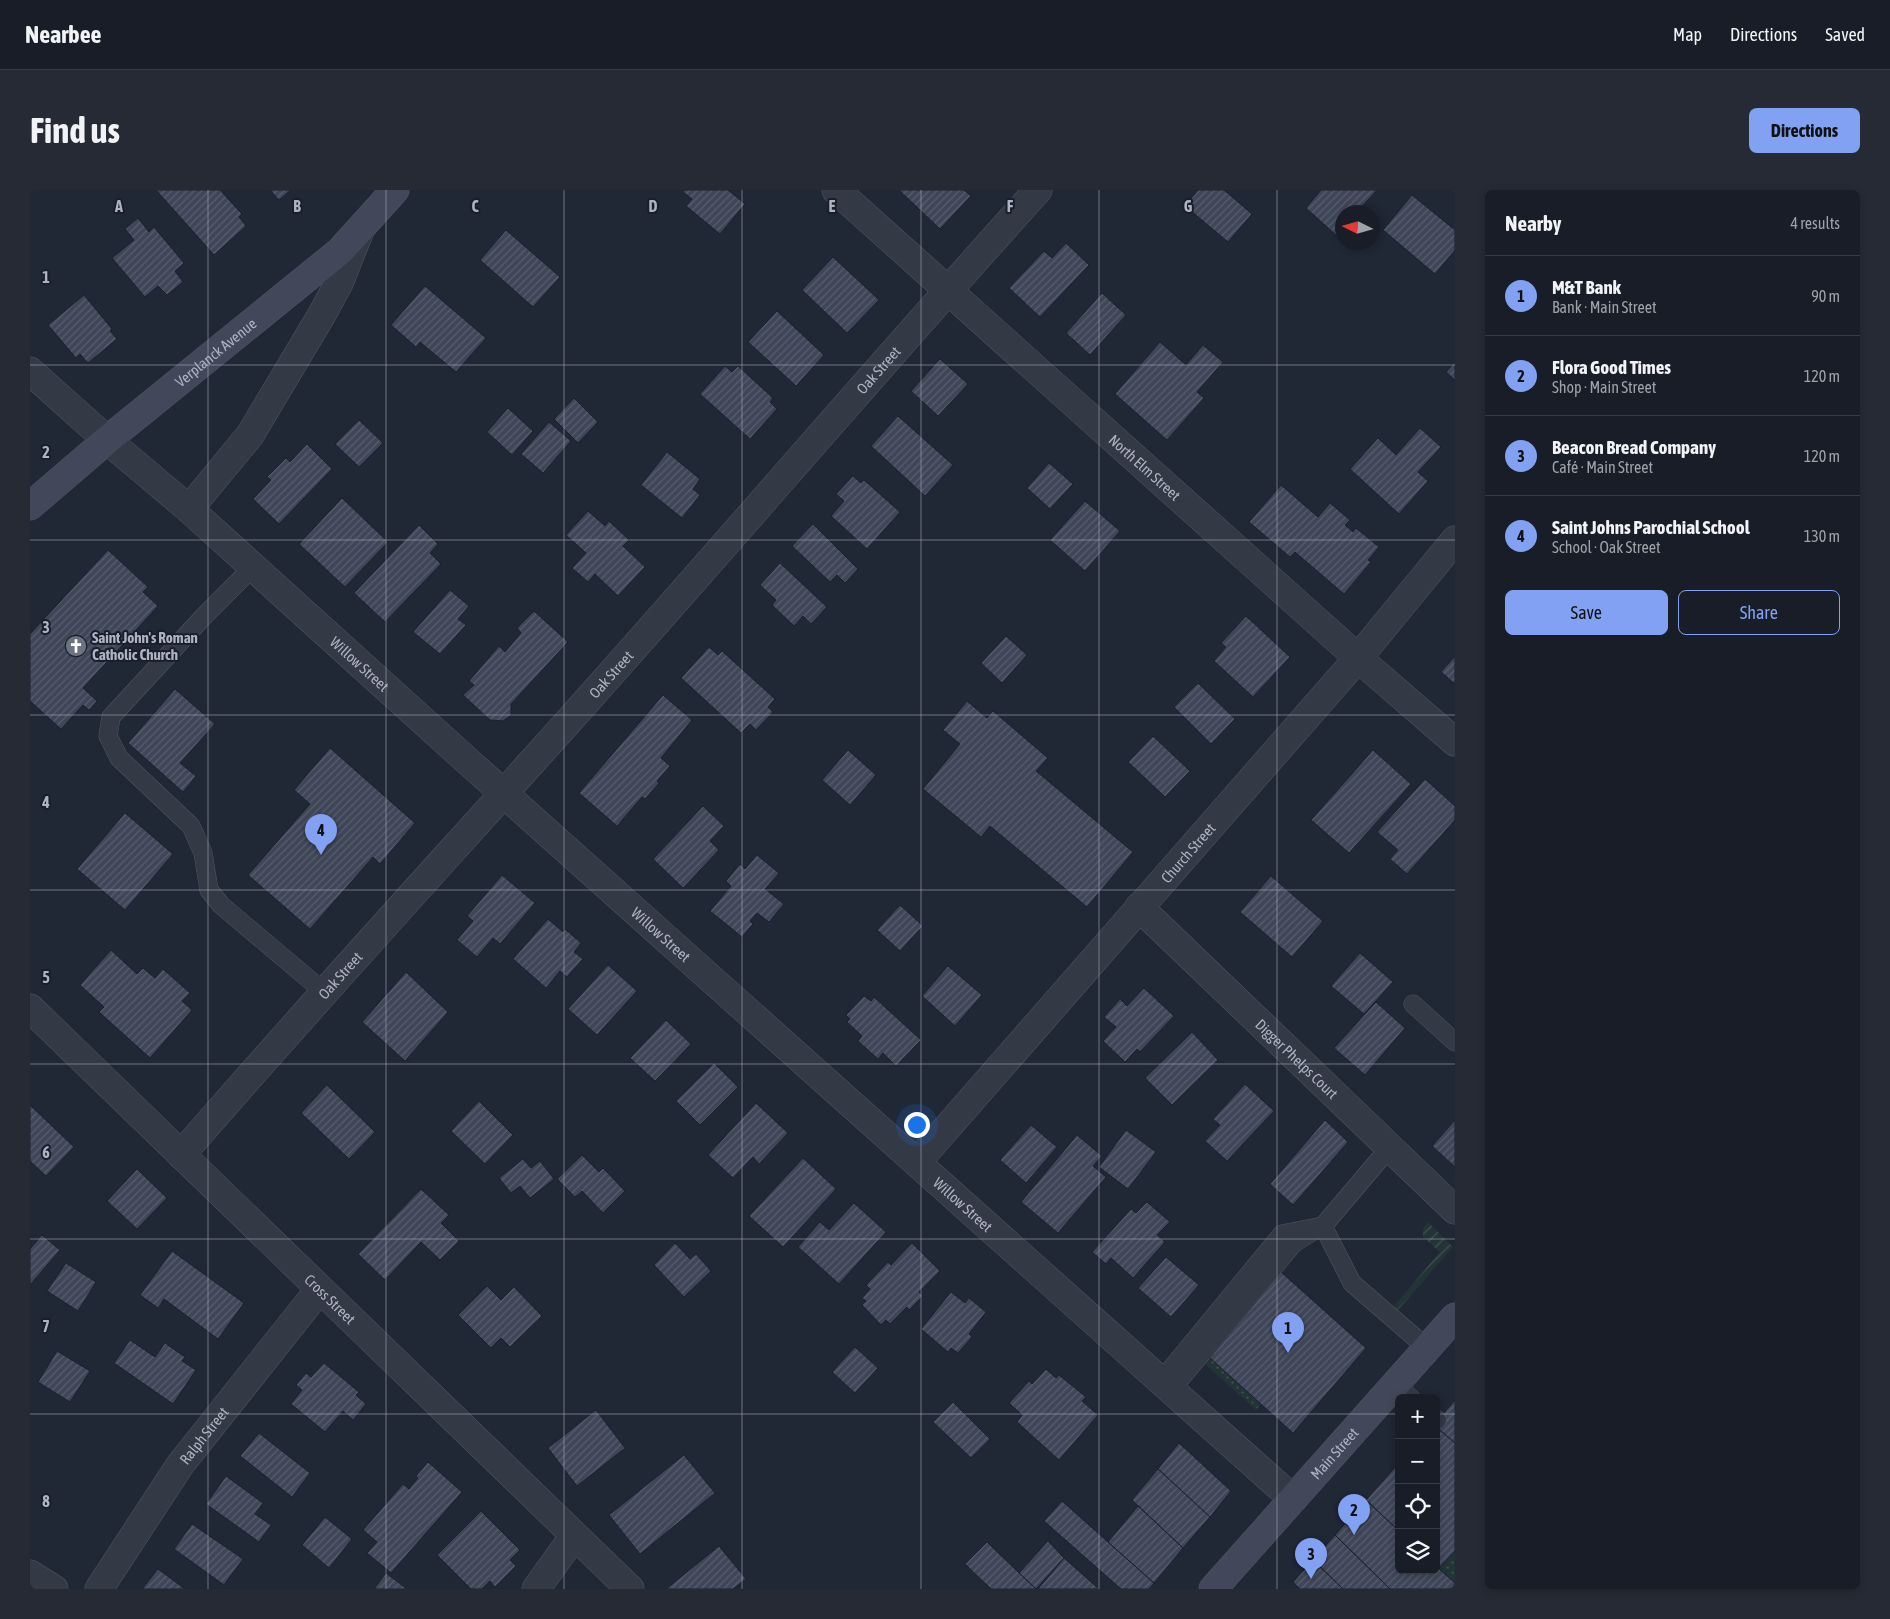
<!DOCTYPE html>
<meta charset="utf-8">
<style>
body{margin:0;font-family:"Asap Condensed",sans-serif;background:#252a34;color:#f1f3f6}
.controls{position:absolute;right:15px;bottom:15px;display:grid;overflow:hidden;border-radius:8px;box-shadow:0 2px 8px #0003}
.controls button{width:45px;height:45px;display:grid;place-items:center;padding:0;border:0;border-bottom:1px solid #363b45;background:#181d28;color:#f1f3f6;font:25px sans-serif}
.compass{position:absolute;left:1305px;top:15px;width:45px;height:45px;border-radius:50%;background:#181d28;box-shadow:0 2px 8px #0003;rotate:275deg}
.you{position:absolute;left:886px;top:934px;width:18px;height:18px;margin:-12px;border:4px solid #fff;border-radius:50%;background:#1a73e8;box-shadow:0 0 0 8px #1a73e833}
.badge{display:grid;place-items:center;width:32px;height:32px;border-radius:50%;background:#83a1f2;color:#111;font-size:16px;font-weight:700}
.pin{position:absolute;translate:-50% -41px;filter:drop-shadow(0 1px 2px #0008)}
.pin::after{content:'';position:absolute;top:26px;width:18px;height:15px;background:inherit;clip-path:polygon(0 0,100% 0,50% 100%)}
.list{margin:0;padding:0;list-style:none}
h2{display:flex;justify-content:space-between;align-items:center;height:65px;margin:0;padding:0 20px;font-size:21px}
h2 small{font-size:16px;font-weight:400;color:#9fa2a8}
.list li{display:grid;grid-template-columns:32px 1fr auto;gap:15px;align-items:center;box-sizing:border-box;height:80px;padding:0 20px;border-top:1px solid #363b45}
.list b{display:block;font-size:19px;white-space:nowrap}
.list p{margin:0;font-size:16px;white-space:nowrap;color:#9fa2a8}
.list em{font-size:16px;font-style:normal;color:#9fa2a8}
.actions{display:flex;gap:10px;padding:15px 20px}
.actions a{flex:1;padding:11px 0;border:1px solid #83a1f2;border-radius:8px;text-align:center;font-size:18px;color:#83a1f2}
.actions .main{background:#83a1f2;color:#111}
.icon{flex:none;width:28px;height:28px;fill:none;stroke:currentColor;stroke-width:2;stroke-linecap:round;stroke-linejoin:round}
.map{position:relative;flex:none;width:1425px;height:1399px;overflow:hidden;border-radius:8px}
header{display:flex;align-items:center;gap:30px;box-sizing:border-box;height:70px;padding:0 25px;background:#181d28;border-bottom:1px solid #363b45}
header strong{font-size:24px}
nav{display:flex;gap:28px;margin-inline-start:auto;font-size:18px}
.intro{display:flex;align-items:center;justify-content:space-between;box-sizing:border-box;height:120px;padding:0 30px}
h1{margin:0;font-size:35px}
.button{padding:12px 22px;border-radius:8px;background:#83a1f2;color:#111;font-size:18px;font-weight:700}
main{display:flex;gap:30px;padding:0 30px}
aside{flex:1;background:#181d28;border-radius:8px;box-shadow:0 2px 8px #0003}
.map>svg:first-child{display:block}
.grass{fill:url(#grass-dots)}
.garden{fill:url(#garden-furrows)}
.building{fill:url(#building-hatch);stroke:#1b202c}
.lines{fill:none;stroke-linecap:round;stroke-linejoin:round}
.lane-casing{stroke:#515664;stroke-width:19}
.street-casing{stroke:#515664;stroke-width:29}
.secondary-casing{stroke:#515664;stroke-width:29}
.lane{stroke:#343946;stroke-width:18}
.street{stroke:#343946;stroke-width:28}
.secondary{stroke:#424859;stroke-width:28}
.grid{fill:none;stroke:#aeb3c3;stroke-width:1;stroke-opacity:0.55}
.labels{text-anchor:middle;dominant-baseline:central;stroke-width:4;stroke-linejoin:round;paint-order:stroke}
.street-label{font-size:15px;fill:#aeb3c3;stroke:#191e2a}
.poi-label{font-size:15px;font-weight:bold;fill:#aeb3c3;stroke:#191e2a;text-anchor:start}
.grid-label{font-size:16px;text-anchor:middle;font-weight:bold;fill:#aeb3c3;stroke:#191e2a;stroke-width:4;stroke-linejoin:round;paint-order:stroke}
</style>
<header>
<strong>Nearbee</strong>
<nav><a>Map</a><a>Directions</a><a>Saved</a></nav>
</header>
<div class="intro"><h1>Find us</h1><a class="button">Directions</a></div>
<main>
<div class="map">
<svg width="1425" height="1399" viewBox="0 0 1425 1399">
<defs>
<pattern id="grass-dots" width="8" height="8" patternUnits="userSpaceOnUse" patternTransform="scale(1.25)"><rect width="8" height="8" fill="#233437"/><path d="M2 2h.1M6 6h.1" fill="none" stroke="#404f52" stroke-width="1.8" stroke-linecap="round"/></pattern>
<pattern id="garden-furrows" width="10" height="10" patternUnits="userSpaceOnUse" patternTransform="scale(1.25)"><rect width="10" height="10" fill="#233437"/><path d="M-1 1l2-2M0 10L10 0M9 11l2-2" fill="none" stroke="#404f52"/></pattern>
<pattern id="building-hatch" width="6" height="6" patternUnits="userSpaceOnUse" patternTransform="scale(1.25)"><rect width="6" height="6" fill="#3f4658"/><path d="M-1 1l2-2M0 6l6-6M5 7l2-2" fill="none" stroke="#585e6e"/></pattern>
</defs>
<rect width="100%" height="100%" fill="#202735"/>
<g class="grass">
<polygon points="1180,1168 1231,1214 1226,1220 1175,1174"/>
<polygon points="1425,1361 1425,1393 1409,1378"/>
</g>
<polygon class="garden" points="1398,1032 1423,1057 1368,1120 1364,1116 1410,1062 1393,1047 1393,1039"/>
<g class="building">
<polygon points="126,0 190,0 212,24 209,27 216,36 184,65"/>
<polygon points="240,0 261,0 249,10"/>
<polygon points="654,0 698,0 715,14 690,44 656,16 662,9 653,2"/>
<polygon points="869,0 934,0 941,6 910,39"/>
<polygon points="1168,0 1194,0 1222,24 1198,52 1155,16"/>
<polygon points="1291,0 1347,0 1327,22 1312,22 1312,39 1307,46 1276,18"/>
<polygon points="1382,5 1425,40 1425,60 1405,84 1353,40"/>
<polygon points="108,28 119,42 124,37 154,73 145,81 153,92 137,105 128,96 115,107 82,68 104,50 95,39"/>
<polygon points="476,40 530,87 503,117 450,70"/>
<polygon points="1036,53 1059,75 1010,127 979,98 1014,61 1022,68"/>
<polygon points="803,67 849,110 817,143 772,100"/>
<polygon points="395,96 456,148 426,182 390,152 386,157 361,135"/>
<polygon points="1072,103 1096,125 1060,165 1036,143"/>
<polygon points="54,105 82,139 80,141 87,149 58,173 50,164 46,168 18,135"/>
<polygon points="747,121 794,165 766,196 718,152"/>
<polygon points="1130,152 1156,175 1173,155 1193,172 1167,202 1174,208 1137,250 1085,204"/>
<polygon points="910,169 938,194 908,226 881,201"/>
<polygon points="1425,172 1425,190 1416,182"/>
<polygon points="695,176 702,182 708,176 743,208 740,212 747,219 720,249 670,204"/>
<polygon points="544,208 568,232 548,253 524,229"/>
<polygon points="478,218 503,241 482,265 457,242"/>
<polygon points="868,226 923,275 895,306 841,256"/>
<polygon points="329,230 353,253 329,277 305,254"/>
<polygon points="519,232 541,251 513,283 491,264"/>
<polygon points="1390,238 1411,257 1388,282 1398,291 1369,324 1320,279 1348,248 1366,265"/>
<polygon points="277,254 302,279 249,334 223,309 241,290 237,287 256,268 260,272"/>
<polygon points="637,262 670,289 663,299 670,305 652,328 611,295"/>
<polygon points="1019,273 1043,294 1020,319 997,298"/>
<polygon points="823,286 831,293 834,290 870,322 837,359 801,326 814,311 806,304"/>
<polygon points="1251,295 1288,327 1300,313 1320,330 1315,335 1323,342 1326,338 1349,357 1338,370 1341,372 1314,404 1265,362 1260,367 1219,332"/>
<polygon points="312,308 358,352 315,397 269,354"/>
<polygon points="1055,311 1090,341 1055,381 1020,350"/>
<polygon points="558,321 575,336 579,331 599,350 593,356 615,377 588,406 565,384 558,392 542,378 556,363 536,345"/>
<polygon points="783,334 828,379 815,393 807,385 800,392 762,356"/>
<polygon points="389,335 408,354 400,363 411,374 355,432 324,403"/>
<polygon points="78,360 118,397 113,402 128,416 53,498 67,511 59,520 53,515 31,539 0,511 0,444"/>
<polygon points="750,373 797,417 781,434 773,426 764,436 742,415 746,410 730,395"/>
<polygon points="420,400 439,416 428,429 436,435 410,464 383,442"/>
<polygon points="504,421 538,452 481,514 481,525 473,531 460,530 433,505 444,495 439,491 469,456 475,462 491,443 487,438"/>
<polygon points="1216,426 1260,467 1223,507 1184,471 1196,457 1191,453"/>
<polygon points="976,446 997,465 972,493 951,473"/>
<polygon points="679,457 688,465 692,461 745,509 738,517 743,522 726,540 720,534 711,543 651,488"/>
<polygon points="1425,466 1425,494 1411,482"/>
<polygon points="1168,493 1205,529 1181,554 1144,517"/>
<polygon points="145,499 185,534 150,573 166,586 153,602 98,553"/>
<polygon points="633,505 662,530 631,568 640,576 627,591 629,593 615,609 612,607 587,636 549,603"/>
<polygon points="937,511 957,528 963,521 1018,568 1006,581 1103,662 1057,717 960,636 951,647 893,599 930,554 913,540"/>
<polygon points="1123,546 1160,581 1135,607 1098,572"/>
<polygon points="300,558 385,633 350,674 343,667 280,739 218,685 280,614 264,600"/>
<polygon points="818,560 846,585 820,615 792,590"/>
<polygon points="1343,560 1381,594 1319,663 1281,630"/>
<polygon points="1395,589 1425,616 1425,630 1377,684 1360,669 1368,660 1347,642"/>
<polygon points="673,616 694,636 680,651 689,660 653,698 623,669"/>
<polygon points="95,623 143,664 95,720 47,679"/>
<polygon points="727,665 749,683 735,699 754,714 739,732 727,723 720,731 723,734 712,747 680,721 701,696 696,691 710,674 715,679"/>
<polygon points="472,685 505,713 470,754 463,748 447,767 427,750 443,731 437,726"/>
<polygon points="1241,686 1293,731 1262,767 1210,722"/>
<polygon points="870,715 893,736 870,761 847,740"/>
<polygon points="518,729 533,742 535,739 551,753 544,762 553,769 537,787 530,781 516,798 483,769"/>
<polygon points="81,760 107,784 113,778 125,788 133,779 160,803 152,811 162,820 120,868 69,822 74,817 50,795"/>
<polygon points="1330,763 1363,792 1334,824 1301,796"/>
<polygon points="578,775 607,801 567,845 538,819"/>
<polygon points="918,776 952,805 925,836 892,806"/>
<polygon points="376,782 418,822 375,871 332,832"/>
<polygon points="1114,798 1144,826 1110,862 1107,859 1095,872 1073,851 1086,837 1074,827 1090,809 1097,816"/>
<polygon points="834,806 841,811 844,807 891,850 866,876 853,863 848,869 828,851 832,846 817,832 820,829 816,825"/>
<polygon points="1346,812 1375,838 1335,885 1304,858"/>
<polygon points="636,830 661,854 625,891 600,868"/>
<polygon points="1162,842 1188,870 1142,915 1115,888"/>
<polygon points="684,873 708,897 670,935 646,911"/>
<polygon points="1215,894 1244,921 1197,971 1175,951 1190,935 1183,929"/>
<polygon points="297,895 345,942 319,969 271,923"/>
<polygon points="449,911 483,945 455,974 421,941"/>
<polygon points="726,913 758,943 729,974 723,967 703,988 678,965"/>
<polygon points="0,915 44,957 16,986 0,971"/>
<polygon points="1295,930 1318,952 1263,1015 1240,994"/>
<polygon points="1425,930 1425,977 1402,956"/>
<polygon points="1001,935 1027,957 996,993 970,970"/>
<polygon points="1096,940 1126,962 1098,999 1069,977"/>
<polygon points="1047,945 1072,966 1063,976 1076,987 1028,1043 991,1012"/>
<polygon points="552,965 569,982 573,978 595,1001 573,1023 552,1001 545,1007 527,989"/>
<polygon points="773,968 806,999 753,1057 719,1026"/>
<polygon points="493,969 501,978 510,971 524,989 500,1008 490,996 481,1003 469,988"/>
<polygon points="107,979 137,1008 107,1039 77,1011"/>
<polygon points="391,999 419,1025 411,1033 429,1051 410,1070 391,1052 355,1090 328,1064"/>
<polygon points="1117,1012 1140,1032 1127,1045 1135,1052 1103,1088 1081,1068 1076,1074 1062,1062 1101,1019 1106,1023"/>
<polygon points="824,1013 856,1042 809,1094 768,1057 790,1032 799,1040"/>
<polygon points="12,1045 30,1060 0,1095 0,1059"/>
<polygon points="645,1053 660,1069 666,1064 681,1081 654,1107 624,1075"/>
<polygon points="882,1053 910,1081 889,1102 893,1106 879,1120 877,1117 860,1134 856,1130 851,1135 832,1115 836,1111 832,1108 840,1099 836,1095 858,1072 861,1075"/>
<polygon points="142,1061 214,1113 188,1149 134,1109 128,1118 110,1105"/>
<polygon points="1136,1067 1169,1095 1141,1127 1108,1098"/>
<polygon points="36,1073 66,1092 48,1121 17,1101"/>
<polygon points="1251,1082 1336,1158 1263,1243 1180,1168"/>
<polygon points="457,1096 471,1110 484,1097 512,1126 480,1157 471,1148 461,1158 428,1125"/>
<polygon points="921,1102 935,1113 939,1108 956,1122 939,1144 942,1147 928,1163 921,1158 918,1162 891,1139"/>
<polygon points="100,1150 125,1167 135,1153 155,1167 152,1171 166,1180 143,1214 84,1173"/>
<polygon points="825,1157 848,1178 825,1203 802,1182"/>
<polygon points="27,1161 60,1181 40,1212 8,1192"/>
<polygon points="294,1173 329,1202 326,1205 336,1214 323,1230 313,1221 295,1242 261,1214 272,1200 266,1195 276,1183 281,1187"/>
<polygon points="1016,1179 1026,1188 1029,1185 1056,1207 1052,1211 1068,1225 1029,1270 987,1232 992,1225 979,1213 999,1191 1002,1194"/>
<polygon points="1425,1210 1425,1253 1406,1237 1406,1232"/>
<polygon points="923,1212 960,1249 941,1268 903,1232"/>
<polygon points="566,1220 595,1258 547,1296 518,1258"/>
<polygon points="1406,1237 1425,1253 1425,1361 1409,1378 1406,1376"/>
<polygon points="229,1243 280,1283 262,1307 210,1266"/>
<polygon points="1149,1253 1201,1301 1180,1327 1128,1279"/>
<polygon points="654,1265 685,1303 610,1364 579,1325"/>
<polygon points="398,1272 432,1302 361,1383 337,1363 347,1352 333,1340 373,1294 379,1299 388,1288 386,1286"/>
<polygon points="1369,1273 1369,1341 1336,1310"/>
<polygon points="1128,1279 1180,1327 1153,1358 1102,1310"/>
<polygon points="196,1286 233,1313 225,1324 241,1335 229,1352 176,1314"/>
<polygon points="1336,1310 1369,1341 1369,1380 1406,1380 1406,1376 1425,1393 1425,1399 1360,1399 1305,1345"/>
<polygon points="1032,1311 1124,1393 1119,1399 1091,1399 1014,1331"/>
<polygon points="1108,1316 1153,1358 1124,1393 1078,1352"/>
<polygon points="451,1321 490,1360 480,1370 486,1376 465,1397 460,1391 452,1399 441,1399 407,1365"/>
<polygon points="295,1327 322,1349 299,1378 272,1355"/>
<polygon points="162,1334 213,1369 194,1395 144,1359"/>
<polygon points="1305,1345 1360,1399 1313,1399 1283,1370"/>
<polygon points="1018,1351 1034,1368 1006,1399 989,1383"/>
<polygon points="957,1352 989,1383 1006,1399 961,1399 935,1374"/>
<polygon points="689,1356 716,1389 703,1399 636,1399"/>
<polygon points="1034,1368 1069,1399 1008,1399"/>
<polygon points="1283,1370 1313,1399 1270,1399 1263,1392"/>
<polygon points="128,1379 155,1399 112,1399"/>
<polygon points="356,1383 377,1399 344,1399"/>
</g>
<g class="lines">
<g class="lane-casing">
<g id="lane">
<polyline points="224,376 175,425 81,527 78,546 89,568 161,636 173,663 179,700 191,715 294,802"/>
<polyline points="1383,814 1425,852"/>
<polyline points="1360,957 1293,1036 1322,1093 1397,1158"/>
<polyline points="1131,1191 1252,1044 1293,1036"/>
<polyline points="1364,1194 1381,1208"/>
<polyline points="1141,1200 1264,1053 1282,1042"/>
<polyline points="1406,1229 1407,1230"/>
</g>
</g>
<g class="street-casing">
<g id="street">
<path id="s1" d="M806,0L1328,468L1425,552"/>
<path id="s2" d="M0,181L77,250L159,319L433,567L1263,1309"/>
<polyline points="159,319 220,245 291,126 310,91 331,38"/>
<path id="s3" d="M1109,717L1425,1020"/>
<path id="s4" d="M0,818L600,1399"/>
<path id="s5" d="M151,965C266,832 384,703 501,573C672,384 837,189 1008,0"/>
<path id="s6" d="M887,972L1328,468L1425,350"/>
<polyline points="0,1384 24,1399"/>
<path id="s7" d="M69,1399L150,1275L289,1100"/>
<polyline points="506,1399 544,1346"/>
</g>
</g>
<g class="secondary-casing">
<g id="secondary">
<path id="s8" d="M0,316L77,250L310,61L365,0"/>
<path id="s9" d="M1183,1399L1425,1127"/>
</g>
</g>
<use href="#lane" class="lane"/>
<use href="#street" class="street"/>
<use href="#secondary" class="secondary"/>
</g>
<path class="grid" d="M178,0V1399M356,0V1399M534,0V1399M712,0V1399M891,0V1399M1069,0V1399M1247,0V1399M0,175H1425M0,350H1425M0,525H1425M0,700H1425M0,874H1425M0,1049H1425M0,1224H1369M1406,1224H1425"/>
<defs>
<g id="church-disc" transform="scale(1.125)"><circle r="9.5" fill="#6b7280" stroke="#191e2a"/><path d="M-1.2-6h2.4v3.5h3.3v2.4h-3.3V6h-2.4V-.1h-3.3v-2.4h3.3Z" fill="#fff"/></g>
</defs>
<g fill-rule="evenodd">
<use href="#church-disc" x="46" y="456"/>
</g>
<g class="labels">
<g class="street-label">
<text stroke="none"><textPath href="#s8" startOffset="241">Verplanck Avenue</textPath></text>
<text stroke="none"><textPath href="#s5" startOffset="1050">Oak Street</textPath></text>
<text stroke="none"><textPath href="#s1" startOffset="415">North Elm Street</textPath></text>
<text stroke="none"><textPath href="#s2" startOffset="441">Willow Street</textPath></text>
<text stroke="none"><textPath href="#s5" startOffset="645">Oak Street</textPath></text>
<text stroke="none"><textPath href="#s6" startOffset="411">Church Street</textPath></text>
<text stroke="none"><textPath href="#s2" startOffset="846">Willow Street</textPath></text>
<text stroke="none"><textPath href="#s5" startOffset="240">Oak Street</textPath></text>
<text stroke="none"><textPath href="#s3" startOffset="219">Digger Phelps Court</textPath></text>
<text stroke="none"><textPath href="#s2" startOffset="1251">Willow Street</textPath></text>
<text stroke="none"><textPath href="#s4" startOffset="418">Cross Street</textPath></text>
<text stroke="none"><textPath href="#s7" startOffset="186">Ralph Street</textPath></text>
<text stroke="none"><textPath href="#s9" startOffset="182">Main Street</textPath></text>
</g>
<g class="poi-label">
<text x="62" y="447">Saint John's Roman<tspan x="62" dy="17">Catholic Church</tspan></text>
</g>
</g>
<g class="grid-label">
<text x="89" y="22">A</text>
<text x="267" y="22">B</text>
<text x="445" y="22">C</text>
<text x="623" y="22">D</text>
<text x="802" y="22">E</text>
<text x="980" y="22">F</text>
<text x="1158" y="22">G</text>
<text x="16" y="93">1</text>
<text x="16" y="268">2</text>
<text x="16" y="443">3</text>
<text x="16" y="618">4</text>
<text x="16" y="793">5</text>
<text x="16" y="968">6</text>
<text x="16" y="1142">7</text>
<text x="16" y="1317">8</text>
</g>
</svg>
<div class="controls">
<button>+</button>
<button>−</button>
<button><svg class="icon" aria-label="locate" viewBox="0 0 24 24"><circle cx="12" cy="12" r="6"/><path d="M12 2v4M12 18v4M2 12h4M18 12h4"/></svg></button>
<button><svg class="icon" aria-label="layers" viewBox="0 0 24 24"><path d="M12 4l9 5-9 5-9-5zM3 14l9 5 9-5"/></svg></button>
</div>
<svg class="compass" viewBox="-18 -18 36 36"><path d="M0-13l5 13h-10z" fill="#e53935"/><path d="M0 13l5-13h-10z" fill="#9fa2a8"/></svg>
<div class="you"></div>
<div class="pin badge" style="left:1258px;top:1163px">1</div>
<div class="pin badge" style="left:1324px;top:1345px">2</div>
<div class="pin badge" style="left:1281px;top:1389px">3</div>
<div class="pin badge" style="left:291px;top:665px">4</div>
</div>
<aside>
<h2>Nearby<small>4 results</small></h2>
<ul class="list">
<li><span class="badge">1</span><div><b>M&amp;T Bank</b><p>Bank · Main Street</p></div><em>90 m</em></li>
<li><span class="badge">2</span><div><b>Flora Good Times</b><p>Shop · Main Street</p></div><em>120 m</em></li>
<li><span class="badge">3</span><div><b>Beacon Bread Company</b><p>Café · Main Street</p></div><em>120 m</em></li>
<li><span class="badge">4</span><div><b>Saint Johns Parochial School</b><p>School · Oak Street</p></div><em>130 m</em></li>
</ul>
<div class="actions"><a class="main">Save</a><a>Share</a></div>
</aside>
</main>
